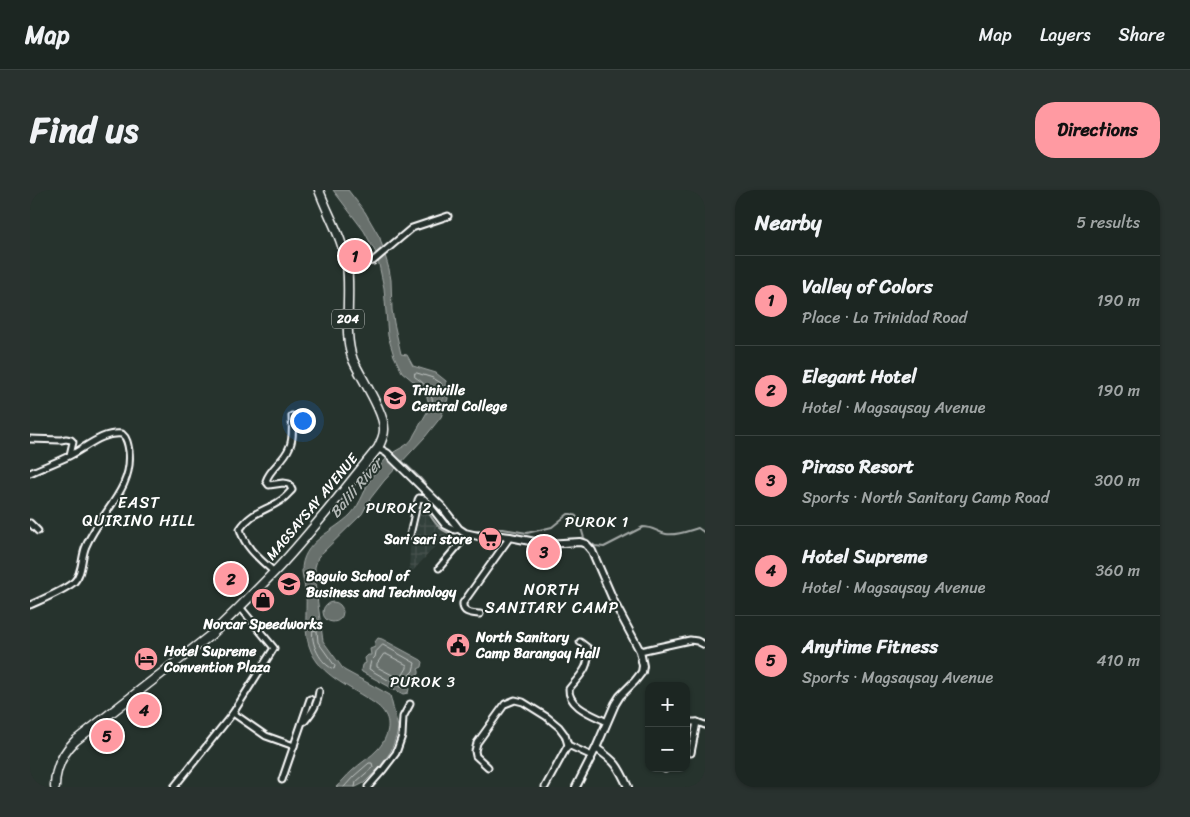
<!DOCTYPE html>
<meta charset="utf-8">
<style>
body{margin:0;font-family:Sriracha,sans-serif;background:#29322f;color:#f1f3f6}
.controls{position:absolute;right:15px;bottom:15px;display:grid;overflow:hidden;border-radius:10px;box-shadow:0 1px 4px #0004}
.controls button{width:45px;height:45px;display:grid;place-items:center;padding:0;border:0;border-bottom:1px solid #3a4340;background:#1c2622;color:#f1f3f6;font:25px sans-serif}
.you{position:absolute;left:272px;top:230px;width:18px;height:18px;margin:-12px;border:4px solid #fff;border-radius:50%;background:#1a73e8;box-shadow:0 0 0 8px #1a73e833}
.badge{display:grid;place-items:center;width:32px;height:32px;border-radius:50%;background:#ff9aa2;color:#111;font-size:16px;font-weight:700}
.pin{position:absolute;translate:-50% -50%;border:2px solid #fff;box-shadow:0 1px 5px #0006}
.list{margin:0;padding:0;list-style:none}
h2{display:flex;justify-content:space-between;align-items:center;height:65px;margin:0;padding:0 20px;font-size:21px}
h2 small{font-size:16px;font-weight:400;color:#a0a5a5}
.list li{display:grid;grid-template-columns:32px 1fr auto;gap:15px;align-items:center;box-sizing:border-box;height:90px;padding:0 20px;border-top:1px solid #3a4340}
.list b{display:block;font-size:19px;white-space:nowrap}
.list p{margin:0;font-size:16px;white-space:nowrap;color:#a0a5a5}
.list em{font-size:16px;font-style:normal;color:#a0a5a5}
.map{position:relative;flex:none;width:675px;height:597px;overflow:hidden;border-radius:20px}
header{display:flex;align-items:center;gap:30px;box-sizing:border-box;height:70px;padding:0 25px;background:#1c2622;border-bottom:1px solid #3a4340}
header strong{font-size:24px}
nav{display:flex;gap:28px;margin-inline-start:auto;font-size:18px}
.intro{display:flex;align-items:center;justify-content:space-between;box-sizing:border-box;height:120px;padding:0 30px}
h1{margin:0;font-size:35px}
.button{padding:12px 22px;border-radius:20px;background:#ff9aa2;color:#111;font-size:18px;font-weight:700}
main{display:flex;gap:30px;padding:0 30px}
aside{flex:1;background:#1c2622;border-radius:20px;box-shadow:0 1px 4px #0004}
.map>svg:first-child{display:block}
.industrial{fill:url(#industrial-grid)}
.water{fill:#67706c;stroke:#a4a9a7}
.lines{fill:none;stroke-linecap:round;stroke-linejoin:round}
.shore{stroke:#c2c6c4;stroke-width:1}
.stream{stroke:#a4a9a7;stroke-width:2}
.minor-casing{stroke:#fff;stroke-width:9}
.tertiary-casing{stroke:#fff;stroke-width:10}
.trunk-casing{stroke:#fff;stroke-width:11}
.minor{stroke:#26332d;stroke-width:5}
.tertiary{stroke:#26332d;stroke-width:6}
.trunk{stroke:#26332d;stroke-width:8}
.labels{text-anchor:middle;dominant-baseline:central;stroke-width:4;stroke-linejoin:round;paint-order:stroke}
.shield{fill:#26332d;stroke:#bec2c0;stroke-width:1}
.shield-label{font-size:12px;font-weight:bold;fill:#fff}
.poi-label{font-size:14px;font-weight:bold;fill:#fff;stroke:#26332d;text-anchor:start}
.street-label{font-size:14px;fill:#fff;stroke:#26332d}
.water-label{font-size:15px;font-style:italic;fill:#b3b8b6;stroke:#26332d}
.neighbourhood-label{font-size:15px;letter-spacing:1px;fill:#fff;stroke:#26332d}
.quarter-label{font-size:16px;letter-spacing:1px;fill:#fff;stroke:#26332d}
</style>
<header>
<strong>Map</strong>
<nav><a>Map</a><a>Layers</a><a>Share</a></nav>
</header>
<div class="intro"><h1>Find us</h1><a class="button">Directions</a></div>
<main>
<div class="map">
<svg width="675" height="597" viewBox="0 0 675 597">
<defs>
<pattern id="industrial-grid" width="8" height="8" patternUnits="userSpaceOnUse" patternTransform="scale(1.25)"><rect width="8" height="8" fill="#333f3a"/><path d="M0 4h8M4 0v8" fill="none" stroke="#47524e"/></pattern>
</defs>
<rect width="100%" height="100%" fill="#26332d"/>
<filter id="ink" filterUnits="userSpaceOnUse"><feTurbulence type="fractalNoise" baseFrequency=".02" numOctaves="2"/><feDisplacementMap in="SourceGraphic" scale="10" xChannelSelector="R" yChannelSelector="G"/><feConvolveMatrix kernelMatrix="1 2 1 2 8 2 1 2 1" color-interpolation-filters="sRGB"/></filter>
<g filter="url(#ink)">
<polygon class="industrial" points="391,311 396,314 400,330 416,345 379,385 380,359"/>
<g class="water">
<path d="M303,0H318L335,22L350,48L359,79L361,90L362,120L364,133L371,164L377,165L383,176L406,183L416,191L418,209L411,227L395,247L354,291L340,309L332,324L288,367L285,377V392L293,451L314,480L360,505L368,537L367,544L361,561L350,577L334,593L326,597H306C312,592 316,586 322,581C330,573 341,567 348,559C356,550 362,535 355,524C351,517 344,513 338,509C318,496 291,485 281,461C273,443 277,423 276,404C275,397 273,389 272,382C271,351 304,342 321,324C331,313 335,299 341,287C345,281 351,275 356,269C359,267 361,264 364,262C372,257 381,254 384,245L400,217L395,201L391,196L383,191L372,182L364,166L358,146L354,98L347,65L334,41Z"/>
<circle cx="303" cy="422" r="10"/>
<polygon points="348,448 352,449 391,470 393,472 392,477 388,479 389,481 389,484 383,487 384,493 378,496 379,499 378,503 373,504 332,482 331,480 332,475 336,473 335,468 338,465 341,465 340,459 345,457 345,452"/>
</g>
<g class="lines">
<g class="shore">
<path d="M385,183H387L403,188L411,193L413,208L409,218L405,217C399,200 400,197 385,187Z"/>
<path d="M283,440L287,441L288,452L305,476L304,479C291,475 280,453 283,440Z"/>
<polygon points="353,455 385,473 383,481 380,484 378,490 372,497 370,497 339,479 341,471 345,467 346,462"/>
<polygon points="354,464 356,464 377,475 377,478 371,488 368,488 347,477 347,474"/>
<polyline points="314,597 324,586 339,573 342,573 343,577 326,592 325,597"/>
</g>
<g class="stream">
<polyline points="372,271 390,288 396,295 395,298"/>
<path d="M394,303L393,313C399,323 407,341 420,343"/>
<path d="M442,342L460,339H473L497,343L522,337L538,324H541L546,326L549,331L554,348L565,356L574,357L613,337C624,337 626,342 636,344C646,346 658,341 668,338L675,343"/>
</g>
<g class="minor-casing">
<g id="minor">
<polyline points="317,74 343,71 382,38 418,26"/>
<polyline points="0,249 31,250 36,249 41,250 43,252 40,265"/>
<path d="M0,283C13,277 27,272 39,266C57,257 71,242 92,244C97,248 98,254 99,261C104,299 70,323 56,356C51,367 53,383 44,392C33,401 13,409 0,415"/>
<polyline points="0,333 8,341"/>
<polyline points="380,345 388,310 389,308 394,309 397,312 415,335 425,340 429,339"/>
<polyline points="409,378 438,344"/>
<path d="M244,382C230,369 215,358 210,339C221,322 235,321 250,311C255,308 258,304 262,300L259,294L253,293L239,295L236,291C240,278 254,271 259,258C264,249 262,236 262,226"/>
<path d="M450,424C442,423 432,424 433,413L480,347"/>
<path d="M550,452L558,458C560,479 550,485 539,499C538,517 564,525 577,532"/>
<polyline points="610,461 660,450 667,451 675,455"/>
<polyline points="203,523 236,546 264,556"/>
<path d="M275,531C283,521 288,514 289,501"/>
<polyline points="656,532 667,532 675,535"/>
<polyline points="661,563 667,532"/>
<polyline points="458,577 446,566 445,561 447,553 475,514 485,510 493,512 517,527 529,537 535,545 538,555 562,566"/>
<polyline points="634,578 635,579"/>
<polyline points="252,590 280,509"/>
<polyline points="144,597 203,523 244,458 210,417"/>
<polyline points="338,597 353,580 366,563 372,546 373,527 380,514"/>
<polyline points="515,597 538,555"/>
</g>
</g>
<g class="tertiary-casing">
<g id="tertiary">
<polyline points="348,258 357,263 412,317 429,339 435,343 448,346 463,345 480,347 515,354 550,352 556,354 562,361 585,414 610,461 613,476 612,482 605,491 590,506 585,514 566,558 546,597"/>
<path d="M566,558C586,572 588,575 598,597"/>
</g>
</g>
<g class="trunk-casing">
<path id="trunk" d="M25,597C25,579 32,564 45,551L182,444C204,423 226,401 247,379C283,341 315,298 348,258C351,252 354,246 354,240C355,223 331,188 323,170C313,144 321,105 317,75C313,49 298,25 289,0"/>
</g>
<use href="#minor" class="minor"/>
<use href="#tertiary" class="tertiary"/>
<use href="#trunk" class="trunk"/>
</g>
</g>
<defs>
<g id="university-disc" transform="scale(1.25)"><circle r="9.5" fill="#ff9aa2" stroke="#26332d"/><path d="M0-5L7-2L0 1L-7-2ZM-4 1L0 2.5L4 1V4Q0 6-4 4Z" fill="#111"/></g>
<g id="supermarket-disc" transform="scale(1.25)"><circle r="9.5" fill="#ff9aa2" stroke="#26332d"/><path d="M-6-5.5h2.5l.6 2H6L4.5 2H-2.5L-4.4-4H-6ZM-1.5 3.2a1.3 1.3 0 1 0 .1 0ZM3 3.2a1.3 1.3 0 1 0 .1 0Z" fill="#111"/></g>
<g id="school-disc" transform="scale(1.25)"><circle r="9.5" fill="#ff9aa2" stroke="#26332d"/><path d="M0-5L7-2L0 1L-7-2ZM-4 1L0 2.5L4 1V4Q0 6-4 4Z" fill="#111"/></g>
<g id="shop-disc" transform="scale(1.25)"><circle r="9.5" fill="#ff9aa2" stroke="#26332d"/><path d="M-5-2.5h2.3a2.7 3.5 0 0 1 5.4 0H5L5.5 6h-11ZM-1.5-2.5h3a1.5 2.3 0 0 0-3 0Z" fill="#111"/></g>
<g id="civic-disc" transform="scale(1.25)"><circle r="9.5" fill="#ff9aa2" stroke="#26332d"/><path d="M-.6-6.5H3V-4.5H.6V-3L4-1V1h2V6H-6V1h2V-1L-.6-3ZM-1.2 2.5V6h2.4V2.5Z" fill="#111"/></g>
<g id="hotel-disc" transform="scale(1.25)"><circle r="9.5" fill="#ff9aa2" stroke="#26332d"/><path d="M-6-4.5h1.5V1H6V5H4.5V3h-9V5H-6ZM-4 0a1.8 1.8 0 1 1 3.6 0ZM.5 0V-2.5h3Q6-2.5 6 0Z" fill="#111"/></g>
</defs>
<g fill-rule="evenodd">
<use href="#university-disc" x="365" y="208"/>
<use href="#supermarket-disc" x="460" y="349"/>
<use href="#school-disc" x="259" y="394"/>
<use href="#shop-disc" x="233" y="410"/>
<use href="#civic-disc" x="428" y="455"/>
<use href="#hotel-disc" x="116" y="469"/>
</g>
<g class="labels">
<rect class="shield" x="302" y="119.5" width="32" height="19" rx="4"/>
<g class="shield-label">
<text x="318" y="129">204</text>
</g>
<g class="poi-label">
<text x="382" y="200">Triniville<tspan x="382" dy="16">Central College</tspan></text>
<text x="442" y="349" text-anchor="end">Sari sari store</text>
<text x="276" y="386">Baguio School of<tspan x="276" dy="16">Business and Technology</tspan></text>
<text x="233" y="434" text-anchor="middle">Norcar Speedworks</text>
<text x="446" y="447">North Sanitary<tspan x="446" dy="16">Camp Barangay Hall</tspan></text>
<text x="134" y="461">Hotel Supreme<tspan x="134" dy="16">Convention Plaza</tspan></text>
</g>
<g class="street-label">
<text transform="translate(282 317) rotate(-50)">MAGSAYSAY AVENUE</text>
</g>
<g class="water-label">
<text transform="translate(326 298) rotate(-50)">Balili River</text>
</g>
<g class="neighbourhood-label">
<text x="369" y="318">PUROK 2</text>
<text x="567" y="332">PUROK 1</text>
<text x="393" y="492">PUROK 3</text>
</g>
<g class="quarter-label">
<text x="109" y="312">EAST<tspan x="109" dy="18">QUIRINO HILL</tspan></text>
<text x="522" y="399">NORTH<tspan x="522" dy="18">SANITARY CAMP</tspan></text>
</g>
</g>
</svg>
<div class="controls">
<button>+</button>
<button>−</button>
</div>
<div class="you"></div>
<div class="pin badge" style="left:325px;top:66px">1</div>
<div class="pin badge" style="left:201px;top:389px">2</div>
<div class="pin badge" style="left:514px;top:362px">3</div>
<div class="pin badge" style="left:114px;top:520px">4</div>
<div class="pin badge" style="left:77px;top:546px">5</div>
</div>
<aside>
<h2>Nearby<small>5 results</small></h2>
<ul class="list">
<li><span class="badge">1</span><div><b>Valley of Colors</b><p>Place · La Trinidad Road</p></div><em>190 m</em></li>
<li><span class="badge">2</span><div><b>Elegant Hotel</b><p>Hotel · Magsaysay Avenue</p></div><em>190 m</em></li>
<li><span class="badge">3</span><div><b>Piraso Resort</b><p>Sports · North Sanitary Camp Road</p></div><em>300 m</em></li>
<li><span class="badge">4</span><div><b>Hotel Supreme</b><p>Hotel · Magsaysay Avenue</p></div><em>360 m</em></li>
<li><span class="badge">5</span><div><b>Anytime Fitness</b><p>Sports · Magsaysay Avenue</p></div><em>410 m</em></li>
</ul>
</aside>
</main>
